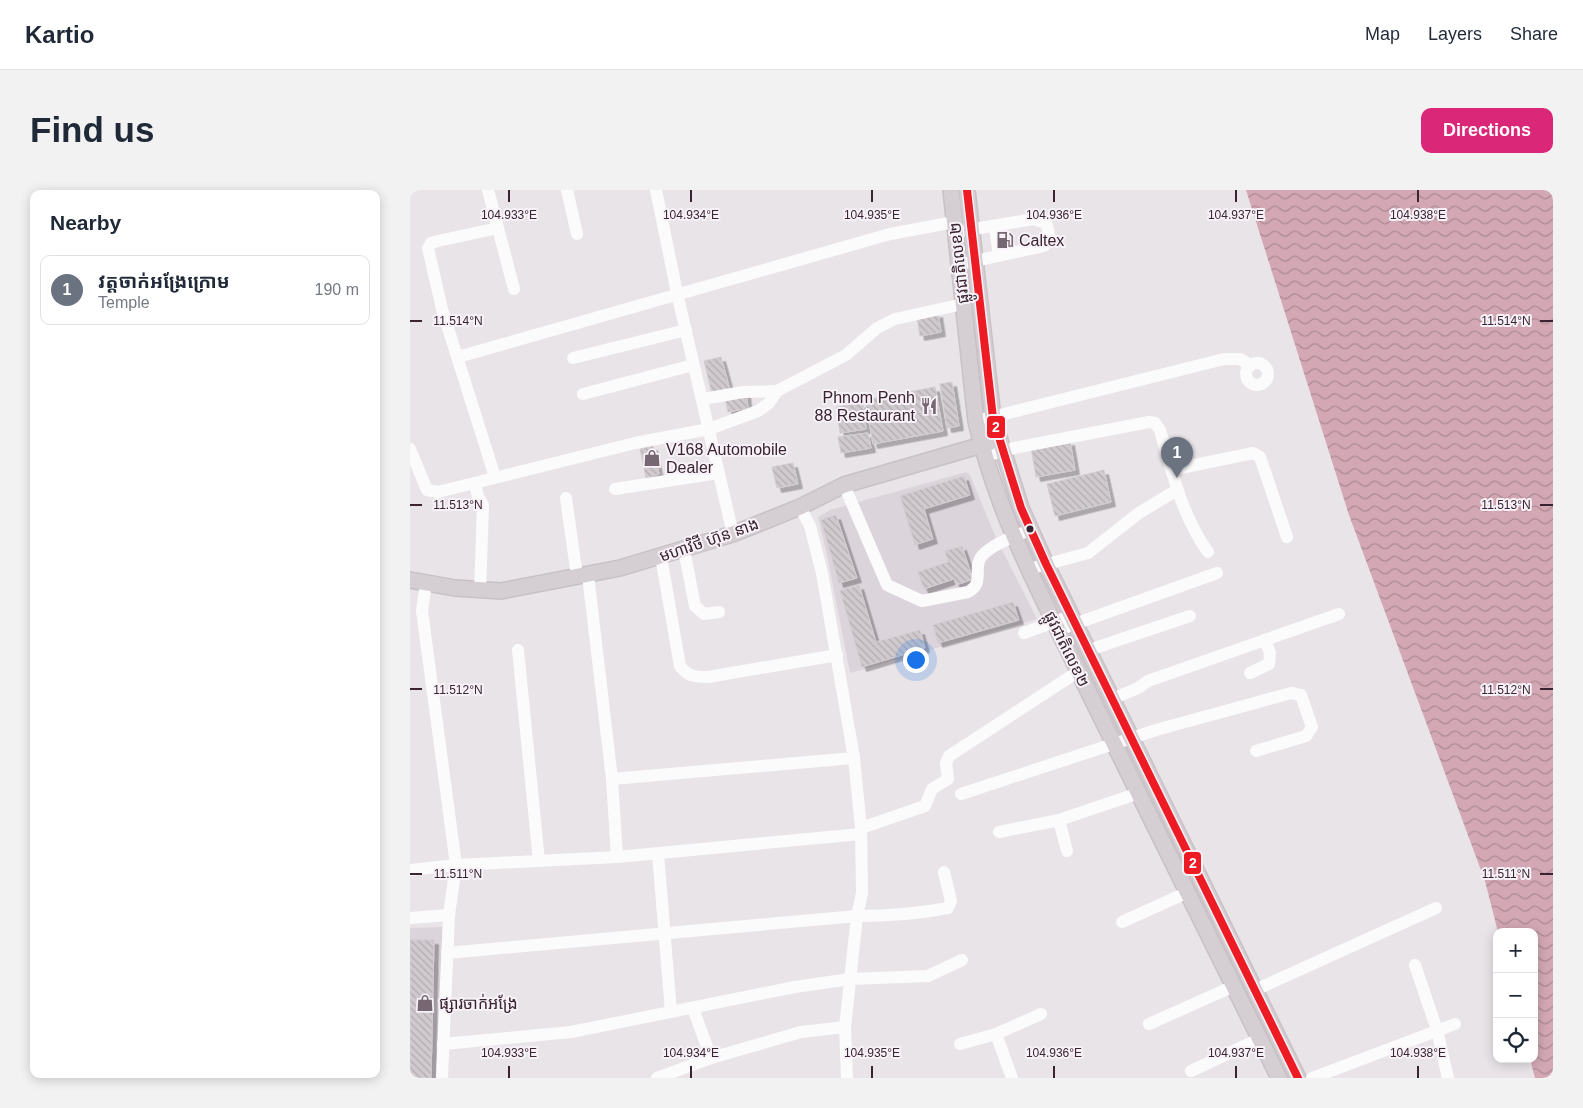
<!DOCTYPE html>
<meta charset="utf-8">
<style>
body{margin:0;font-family:Helvetica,"Noto Sans Khmer",sans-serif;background:#f2f2f3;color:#1f2937}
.controls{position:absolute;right:15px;bottom:15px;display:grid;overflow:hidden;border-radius:10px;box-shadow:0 2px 12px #0003}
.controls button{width:45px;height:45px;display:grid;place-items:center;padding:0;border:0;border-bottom:1px solid #e0e1e3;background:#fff;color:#1f2937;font:25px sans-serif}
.you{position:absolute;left:505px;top:469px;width:18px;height:18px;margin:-12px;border:4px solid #fff;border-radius:50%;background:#1a73e8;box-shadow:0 0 0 8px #1a73e833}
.badge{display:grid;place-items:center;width:32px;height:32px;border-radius:50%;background:#db2777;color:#fff;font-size:16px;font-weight:700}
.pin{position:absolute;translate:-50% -41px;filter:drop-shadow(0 1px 2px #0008)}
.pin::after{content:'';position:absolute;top:26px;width:18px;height:15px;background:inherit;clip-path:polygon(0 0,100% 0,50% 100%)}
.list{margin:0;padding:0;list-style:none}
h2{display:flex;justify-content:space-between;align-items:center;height:65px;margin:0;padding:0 20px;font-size:21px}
h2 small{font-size:16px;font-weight:400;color:#747a83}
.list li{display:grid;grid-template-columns:32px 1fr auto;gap:15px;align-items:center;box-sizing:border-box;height:70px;margin:0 10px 10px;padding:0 10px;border:1px solid #e0e1e3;border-radius:10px}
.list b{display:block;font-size:19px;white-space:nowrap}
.list p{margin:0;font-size:16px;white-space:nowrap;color:#747a83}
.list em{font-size:16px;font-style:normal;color:#747a83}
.icon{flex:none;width:28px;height:28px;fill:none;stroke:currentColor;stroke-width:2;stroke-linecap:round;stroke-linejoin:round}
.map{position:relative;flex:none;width:1143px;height:888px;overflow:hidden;border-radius:10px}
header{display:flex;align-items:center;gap:30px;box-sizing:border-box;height:70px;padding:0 25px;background:#fff;border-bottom:1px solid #e0e1e3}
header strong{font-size:24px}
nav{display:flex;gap:28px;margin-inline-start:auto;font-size:18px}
.intro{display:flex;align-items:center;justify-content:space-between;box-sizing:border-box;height:120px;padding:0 30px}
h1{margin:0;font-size:35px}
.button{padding:12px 22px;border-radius:10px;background:#db2777;color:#fff;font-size:18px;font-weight:700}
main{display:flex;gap:30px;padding:0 30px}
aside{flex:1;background:#fff;border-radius:10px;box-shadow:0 2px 12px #0003}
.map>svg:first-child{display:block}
.built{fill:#dcd4db}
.water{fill:url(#water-waves)}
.building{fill:url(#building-back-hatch);stroke:#d1cdd1;filter:url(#shadow)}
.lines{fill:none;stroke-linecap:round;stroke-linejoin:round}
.major-casing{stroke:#c8c1c6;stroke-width:18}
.minor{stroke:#fcfbfc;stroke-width:12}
.major{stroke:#d5ced3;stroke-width:15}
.bus-1-casing{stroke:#f7f2f7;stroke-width:11}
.bus-1{stroke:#ed1b24;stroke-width:8}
.ticks{fill:none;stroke:#3a2432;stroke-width:2}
.bus-dot{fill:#3a2432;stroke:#f7f2f7;stroke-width:2}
.labels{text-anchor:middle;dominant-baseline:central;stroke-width:4;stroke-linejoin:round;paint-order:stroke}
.poi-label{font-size:16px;fill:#3a2432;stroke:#f7f2f7;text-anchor:start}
.street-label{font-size:16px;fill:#3a2432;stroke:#f7f2f7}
.ticks-label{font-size:12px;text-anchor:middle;fill:#3a2432;stroke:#f7f2f7;stroke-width:4;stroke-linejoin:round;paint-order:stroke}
.line-badge{stroke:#f7f2f7;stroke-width:2}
.badge-label{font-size:14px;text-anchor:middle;font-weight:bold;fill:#fff}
</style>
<header>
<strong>Kartio</strong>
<nav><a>Map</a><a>Layers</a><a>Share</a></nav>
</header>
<div class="intro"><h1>Find us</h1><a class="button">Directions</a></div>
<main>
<aside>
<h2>Nearby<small></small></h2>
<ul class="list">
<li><span class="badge" style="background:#6b7280">1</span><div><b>វត្តចាក់អង្រែក្រោម</b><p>Temple</p></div><em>190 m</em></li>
</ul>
</aside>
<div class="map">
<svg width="1143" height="888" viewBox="0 0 1143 888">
<defs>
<pattern id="water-waves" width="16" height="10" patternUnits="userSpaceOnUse" patternTransform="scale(1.25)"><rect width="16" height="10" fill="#d3a8b4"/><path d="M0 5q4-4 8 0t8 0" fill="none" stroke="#ac8993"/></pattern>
<pattern id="building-back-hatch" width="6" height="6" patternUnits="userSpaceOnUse" patternTransform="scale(1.25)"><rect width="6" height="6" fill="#d0cace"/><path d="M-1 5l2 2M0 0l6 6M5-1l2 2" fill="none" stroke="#b3adb1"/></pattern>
<filter id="shadow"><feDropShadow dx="4.5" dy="4.5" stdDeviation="0" flood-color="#0004"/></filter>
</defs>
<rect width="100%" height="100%" fill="#e9e4e8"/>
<g class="built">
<polygon points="556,282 560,285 586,348 627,429 440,483 418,370 408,327 420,320"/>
<polygon points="33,737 26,888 0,888 0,738"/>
</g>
<polygon class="water" points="836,0 1143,0 1143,888 1125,888 1120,869 1124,869 1124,742 1088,742 1075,691 939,325"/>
<g class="building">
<polygon points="528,123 531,142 510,146 507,127"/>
<polygon points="311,167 320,200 302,204 294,171"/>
<polygon points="542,192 549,236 537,238 530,194"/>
<polygon points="525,197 533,241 463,254 455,210"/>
<polygon points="336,203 338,218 318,222 315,207"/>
<polygon points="453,213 456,239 430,243 426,217"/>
<polygon points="458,243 461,258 431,263 428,247"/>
<polygon points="660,251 665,280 626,287 621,257"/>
<polygon points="243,256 249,284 236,288 230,259"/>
<polygon points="383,273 388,294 367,298 362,277"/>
<polygon points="694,280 701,312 645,326 637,294"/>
<polygon points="554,286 560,305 514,319 523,349 505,355 490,306"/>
<polygon points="426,325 447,388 429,393 411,330"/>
<polygon points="552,356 563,389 546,395 544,389 514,399 508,382 538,372 535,361"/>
<polygon points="449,395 466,452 510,440 515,458 452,477 430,401"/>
<polygon points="603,412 609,430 528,453 523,435"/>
<polygon points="0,750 24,750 21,888 0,888"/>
</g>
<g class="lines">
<g class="major-casing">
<g id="major">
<path d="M541,0L566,231C588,329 637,416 680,505C743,633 806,761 869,888"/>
<polyline points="557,0 583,228 611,318 636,374 888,888"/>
<polyline points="0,390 45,398 91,401 210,378 323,344 390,317 434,295 579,253"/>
</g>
</g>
<g class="minor">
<polyline points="78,0 104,99"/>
<polyline points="157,0 167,44"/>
<polyline points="246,0 267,103 323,344"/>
<polyline points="585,37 589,66"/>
<path d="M546,42L624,29L636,33C639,43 642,49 634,56L556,73"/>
<polyline points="48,167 480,44 544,32"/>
<polyline points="163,168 276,140"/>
<circle cx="847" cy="184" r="11"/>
<polyline points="173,204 283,175"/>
<polyline points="293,209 333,202 367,201"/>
<polyline points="566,231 814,169 830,169 840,175"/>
<polyline points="0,259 17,300 28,302 225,253 299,239 348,221 359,213 367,201 436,165 467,138 485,129 553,114"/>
<path d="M575,266L604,258L739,232L745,233L750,240C762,282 772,326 798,362"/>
<polyline points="761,280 843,263 850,267 877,347"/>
<polyline points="85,287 32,119 18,58 21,53 28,51 88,38"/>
<polyline points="65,293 68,307 73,315 70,401"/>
<path d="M434,295L477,395L512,411L558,402C573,394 565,383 569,371C574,357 607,345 620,340"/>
<polyline points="205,299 308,283"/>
<polyline points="156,308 167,386"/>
<polyline points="390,317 400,336 412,383 444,568 451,638 452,703 447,726 435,837 437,888"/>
<polyline points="274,360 285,416 294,424 309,422"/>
<path d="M251,367L270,476C278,487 286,487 298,487L427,465"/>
<polyline points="619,379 678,363 729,323 767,300"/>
<polyline points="178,385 202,589 207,667"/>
<polyline points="16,393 12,421 46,675 39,725 32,888"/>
<polyline points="648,440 807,383"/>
<polyline points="614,443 652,429"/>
<polyline points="108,460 129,671"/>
<polyline points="679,460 780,426"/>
<polyline points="840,483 859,474 860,463 855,450"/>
<polyline points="702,509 728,498 738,491 929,424"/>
<polyline points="202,589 444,568"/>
<polyline points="551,604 746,540 881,503 891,505 902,537 896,546 846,561"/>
<polyline points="649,630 657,661"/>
<polyline points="451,638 515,616 522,599 538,589 536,573 539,566 669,481"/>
<polyline points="589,642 649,630 729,603"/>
<polyline points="248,664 261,822"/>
<polyline points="0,680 46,675 207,667 451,644"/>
<polyline points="0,728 39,725"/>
<polyline points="712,732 778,702"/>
<path d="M37,763L447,726C478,726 507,724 538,718L541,711L534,682"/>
<polyline points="1005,775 1027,840 1038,888"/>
<polyline points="845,800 1026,718"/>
<polyline points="283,818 301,868"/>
<polyline points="739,834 824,796"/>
<polyline points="586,844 602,888"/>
<polyline points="33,854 161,842 385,797 440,789 518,786 552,770"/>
<polyline points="550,854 586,844 631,824"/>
<polyline points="781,881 849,849"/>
<polyline points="247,888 301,868 391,842 435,837"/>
<polyline points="902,888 1045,834"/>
</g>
<use href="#major" class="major"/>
<g class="bus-1-casing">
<polyline id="bus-1" points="557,0 583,228 611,318 636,374 888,888"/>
</g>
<use href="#bus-1" class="bus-1"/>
</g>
<path class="ticks" d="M99,0V12M281,0V12M462,0V12M644,0V12M826,0V12M1008,0V12M0,131H12M1130,131H1143M0,315H12M1130,315H1143M0,499H12M1130,499H1143M0,684H12M1130,684H1143M99,876V888M281,876V888M462,876V888M644,876V888M826,876V888M1008,876V888"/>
<defs>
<g id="fuel-bare" transform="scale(1.35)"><path d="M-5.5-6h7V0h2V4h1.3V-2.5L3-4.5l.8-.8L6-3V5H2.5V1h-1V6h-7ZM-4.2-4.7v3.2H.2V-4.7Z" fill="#776772" stroke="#f7f2f7" stroke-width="2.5" paint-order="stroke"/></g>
<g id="restaurant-bare" transform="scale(1.35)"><path d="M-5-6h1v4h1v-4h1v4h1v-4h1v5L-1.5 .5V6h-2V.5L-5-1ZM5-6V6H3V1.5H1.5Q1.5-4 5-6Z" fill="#776772" stroke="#f7f2f7" stroke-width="2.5" paint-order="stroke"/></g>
<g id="shop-bare" transform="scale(1.35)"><path d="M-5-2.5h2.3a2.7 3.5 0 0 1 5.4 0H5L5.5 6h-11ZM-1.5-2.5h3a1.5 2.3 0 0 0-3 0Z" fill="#776772" stroke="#f7f2f7" stroke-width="2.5" paint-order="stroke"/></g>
</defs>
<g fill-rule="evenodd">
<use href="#fuel-bare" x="595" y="50"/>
<use href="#restaurant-bare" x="519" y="216"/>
<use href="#shop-bare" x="242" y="268"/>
<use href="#shop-bare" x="15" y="813"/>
</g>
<circle class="bus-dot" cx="620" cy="339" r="4.5"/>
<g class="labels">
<g class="poi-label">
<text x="609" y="50">Caltex</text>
<text x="505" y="207" text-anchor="end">Phnom Penh<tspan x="505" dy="18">88 Restaurant</tspan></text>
<text x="256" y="259">V168 Automobile<tspan x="256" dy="18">Dealer</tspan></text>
<text x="29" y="813">ផ្សារចាក់អង្រែ</text>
</g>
<g class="street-label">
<text transform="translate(549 73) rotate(-96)">ផ្លូវជាតិលេខ២</text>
<text transform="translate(299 350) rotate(-19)">មហាវិថី ហ៊ុន នាង</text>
<text transform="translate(657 459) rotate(64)">ផ្លូវជាតិលេខ២</text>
</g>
</g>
<g class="ticks-label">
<text x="99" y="29">104.933°E</text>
<text x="281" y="29">104.934°E</text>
<text x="462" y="29">104.935°E</text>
<text x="644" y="29">104.936°E</text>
<text x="826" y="29">104.937°E</text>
<text x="1008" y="29">104.938°E</text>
<text x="48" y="135">11.514°N</text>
<text x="1096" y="135">11.514°N</text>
<text x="48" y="319">11.513°N</text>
<text x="1096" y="319">11.513°N</text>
<text x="48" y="504">11.512°N</text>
<text x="1096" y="504">11.512°N</text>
<text x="48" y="688">11.511°N</text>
<text x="1096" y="688">11.511°N</text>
<text x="99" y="867">104.933°E</text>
<text x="281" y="867">104.934°E</text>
<text x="462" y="867">104.935°E</text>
<text x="644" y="867">104.936°E</text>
<text x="826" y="867">104.937°E</text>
<text x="1008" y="867">104.938°E</text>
</g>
<g class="line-badge">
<rect x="576" y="225" width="20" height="24" rx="5" fill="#ed1b24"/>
<rect x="773" y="661" width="19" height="24" rx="5" fill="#ed1b24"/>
</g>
<g class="badge-label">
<text x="586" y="242">2</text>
<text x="783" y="678">2</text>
</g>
</svg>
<div class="controls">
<button>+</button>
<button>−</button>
<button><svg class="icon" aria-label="locate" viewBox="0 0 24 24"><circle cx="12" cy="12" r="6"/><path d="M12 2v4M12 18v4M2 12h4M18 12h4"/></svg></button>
</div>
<div class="you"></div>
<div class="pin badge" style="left:767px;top:288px;background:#6b7280">1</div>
</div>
</main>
